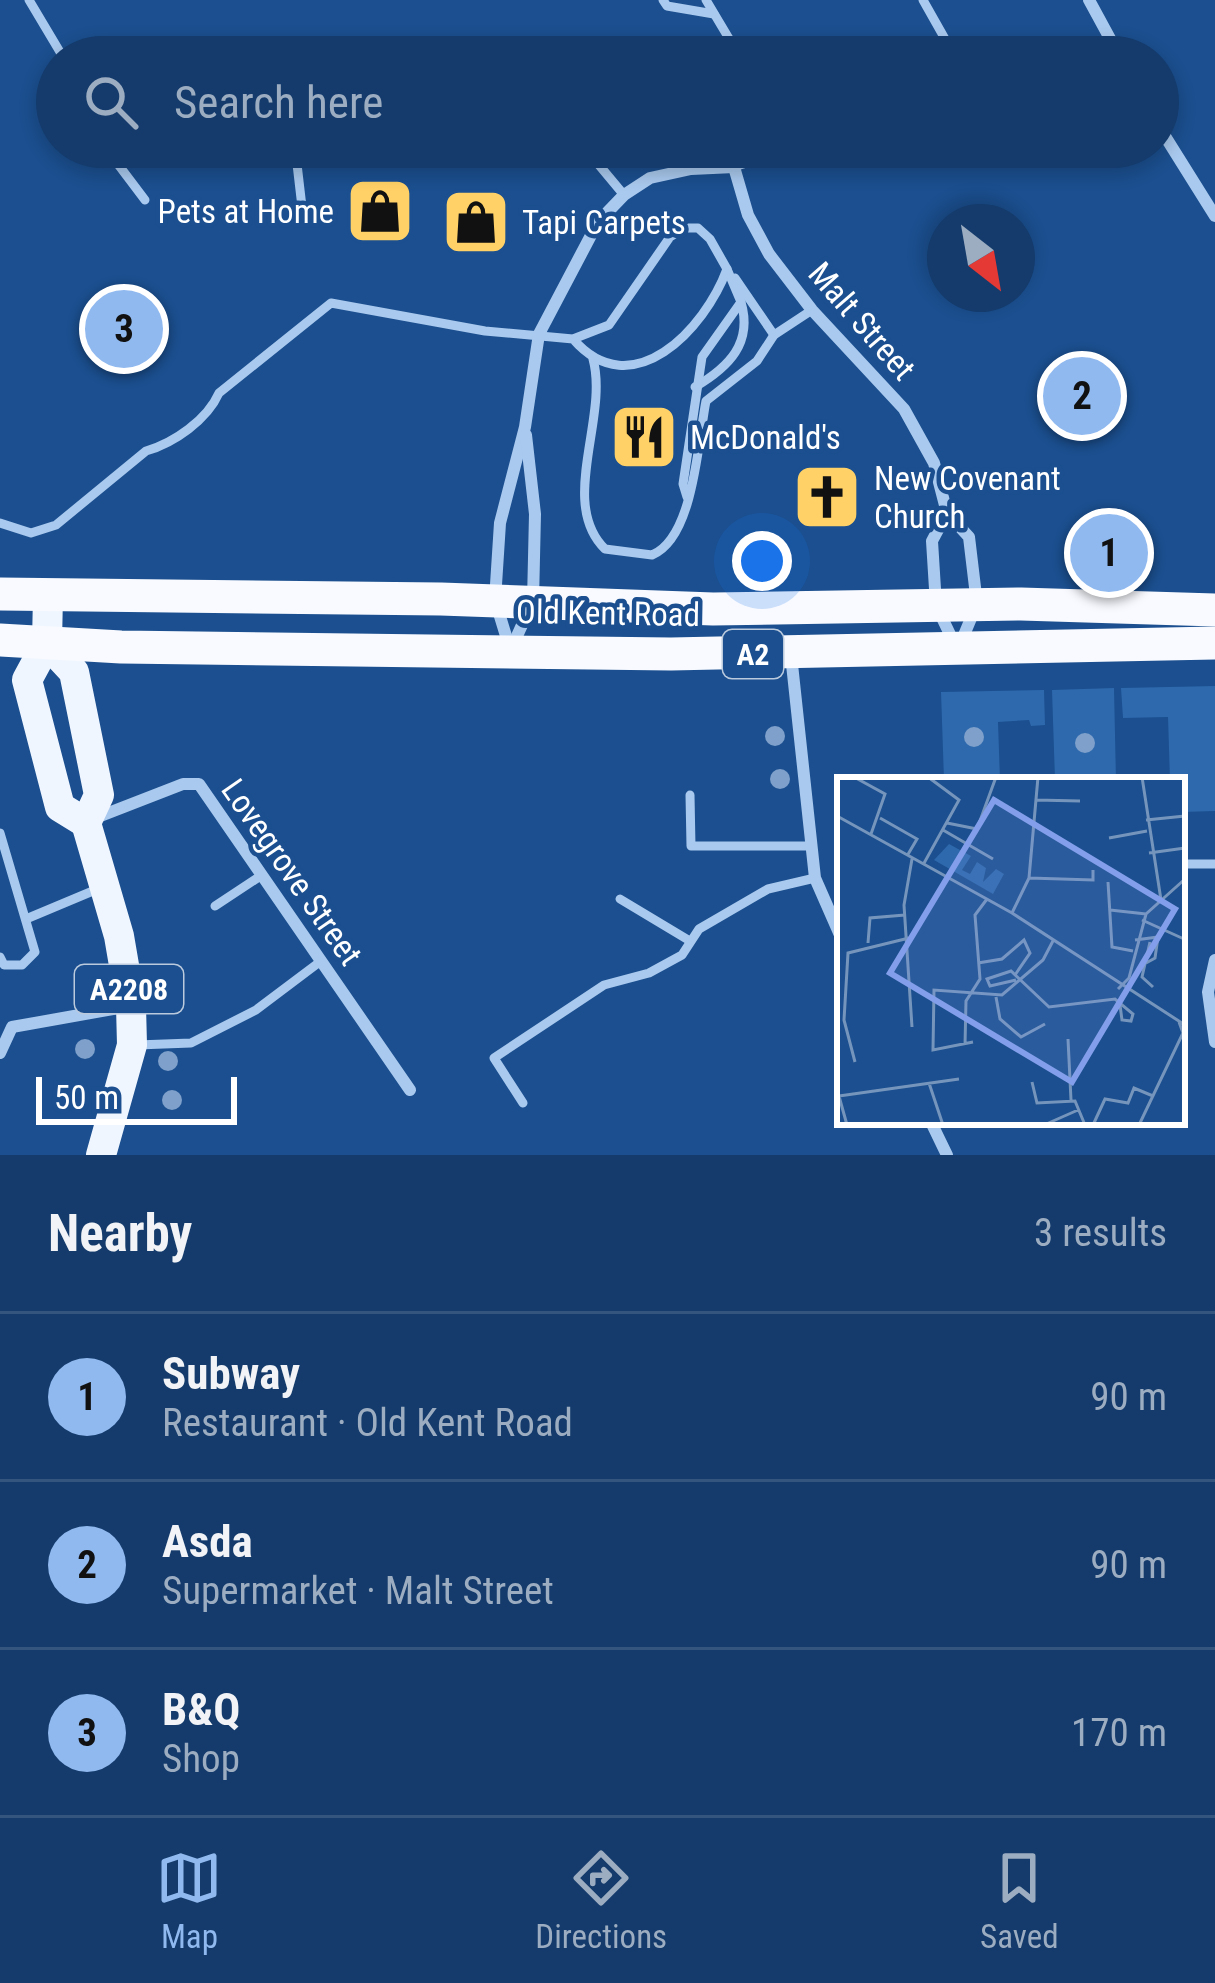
<!DOCTYPE html>
<meta charset="utf-8">
<style>
body{margin:0;font-family:"Roboto Condensed",sans-serif;background:#214673;color:#f1f3f6}
.compass{position:absolute;left:927px;top:204px;width:108px;height:108px;border-radius:50%;background:#143b6b;box-shadow:0 6px 18px #0003;rotate:149deg}
.scale{position:absolute;left:36px;bottom:30px;width:201px;box-sizing:border-box;padding-left:12px;border:6px solid #fff;border-top:0;font-size:33px;line-height:42px;white-space:nowrap;color:#fff;-webkit-text-stroke:9px #1b4f8f;paint-order:stroke}
.you{position:absolute;left:762px;top:561px;width:42px;height:42px;margin:-30px;border:9px solid #fff;border-radius:50%;background:#1a73e8;box-shadow:0 0 0 18px #1a73e833}
.badge{display:grid;place-items:center;width:78px;height:78px;border-radius:50%;background:#90b9f0;color:#111;font-size:39px;font-weight:700}
.pin{position:absolute;translate:-50% -50%;border:6px solid #fff;box-shadow:0 3px 12px #0006}
.list{margin:0;padding:0;list-style:none}
h2{display:flex;justify-content:space-between;align-items:center;height:156px;margin:0;padding:0 48px;font-size:51px}
h2 small{font-size:39px;font-weight:400;color:#9dadc1}
.list li{display:grid;grid-template-columns:78px 1fr auto;gap:36px;align-items:center;box-sizing:border-box;height:168px;padding:0 48px;border-top:3px solid #33557e}
.list b{display:block;font-size:45px;white-space:nowrap}
.list p{margin:0;font-size:39px;white-space:nowrap;color:#9dadc1}
.list em{font-size:39px;font-style:normal;color:#9dadc1}
.icon{flex:none;width:66px;height:66px;fill:none;stroke:currentColor;stroke-width:2;stroke-linecap:round;stroke-linejoin:round}
.map{position:relative;flex:none;width:1215px;height:1155px;overflow:hidden}
.search{position:absolute;background:#143b6b;box-shadow:0 6px 18px #0003;left:36px;right:36px;top:36px;height:132px;display:flex;align-items:center;gap:30px;box-sizing:border-box;padding:0 42px;border-radius:66px;color:#9dadc1;font-size:45px}
.sheet{height:660px;background:#143b6b}
nav{display:flex;justify-content:space-around;align-items:center;box-sizing:border-box;height:168px;border-top:3px solid #33557e;background:#143b6b;font-size:33px;color:#9dadc1}
nav a{display:grid;justify-items:center;gap:6px}
nav .on{color:#90b9f0}
.map>svg:first-child{display:block}
.grass{fill:#2e69ad}
.lines{fill:none;stroke-linecap:round;stroke-linejoin:round}
.service{stroke:#a9c9ee;stroke-width:9}
.minor{stroke:#a9c9ee;stroke-width:12}
.primary{stroke:#f0f6ff;stroke-width:30}
.trunk{stroke:#f8faff;stroke-width:33}
.tree{fill:#7ea0ca}
.labels{text-anchor:middle;dominant-baseline:central;stroke-width:9;stroke-linejoin:round;paint-order:stroke}
.shield{fill:#1b4f8f;stroke:#bbcadd;stroke-width:3}
.shield-label{font-size:30px;font-weight:bold;fill:#fff}
.poi-label{font-size:33px;fill:#fff;stroke:#1b4f8f;text-anchor:start}
.street-label{font-size:33px;fill:#fff;stroke:#1b4f8f}
.inset-road{fill:none;stroke:#7695bc;stroke-width:3}
.view{fill:#839eea;fill-opacity:0.15;stroke:#839eea;stroke-width:6}
.inset-edge{fill:none;stroke:#fff;stroke-width:6}
</style>
<div class="map">
<svg width="1215" height="1155" viewBox="0 0 1215 1155">
<rect width="100%" height="100%" fill="#1b4f8f"/>
<g class="grass">
<polygon points="1215,686 1215,811 1182,812 1182,780 1170,780 1168,717 1123,718 1121,688"/>
<polygon points="1114,688 1116,780 1055,780 1052,690"/>
<polygon points="1044,690 1045,725 1031,726 1029,720 998,722 1000,780 944,780 941,692"/>
</g>
<g class="lines">
<g class="service">
<polyline points="29,0 63,57"/>
<polyline points="663,0 667,6 714,14"/>
<polyline points="706,0 740,57"/>
<polyline points="923,0 949,46 929,57"/>
<polyline points="105,147 145,200"/>
<polyline points="584,147 624,195"/>
<polyline points="734,167 768,156 781,147"/>
<polyline points="734,167 742,147"/>
<polyline points="302,207 297,164 302,147"/>
<polyline points="735,278 774,335"/>
<path d="M593,359C609,418 558,503 605,549L652,555C694,538 698,441 706,401L757,361L774,335L812,310"/>
<path d="M695,387C729,367 753,343 741,302"/>
<polyline points="687,497 683,484 702,357 741,302 727,269"/>
<path d="M0,523L31,533L56,525L146,451C174,443 207,420 219,393L331,303L485,331L573,339L609,325L670,237L684,228H698L710,239L727,269C705,329 632,407 573,339"/>
<polyline points="690,795 691,846 810,846"/>
<polyline points="0,833 35,952 22,965 4,965 0,957"/>
<polyline points="1182,864 1215,864"/>
<polyline points="620,899 690,941"/>
<polyline points="215,906 262,875"/>
<polyline points="26,919 100,888"/>
<polyline points="137,1045 191,1043 256,1010 321,961"/>
<polyline points="523,1103 494,1058 604,985 649,973 682,955 699,929 768,889 815,878"/>
</g>
<g class="minor">
<polyline points="1089,0 1120,57"/>
<polyline points="1158,125 1215,216"/>
<polyline points="947,513 932,541 936,605 956,647"/>
<polyline points="510,649 495,600 500,523 525,427 539,334 598,222 624,195 650,178 691,169 734,167 748,215 769,254 812,310 904,409 934,463 947,513 969,537 977,604 959,647"/>
<polyline points="511,649 533,601 535,514 526,435"/>
<polyline points="791,655 815,878 840,935"/>
<polyline points="98,817 183,784 199,784 410,1090"/>
<polyline points="1215,960 1208,992 1215,1042"/>
<polyline points="0,1053 12,1027 130,1006"/>
<polyline points="931,1122 947,1155"/>
</g>
<g class="primary">
<polyline points="48,595 47,643 27,680 60,807 86,823"/>
<polyline points="47,643 74,672 99,795 86,823 119,936 131,1006 132,1045 101,1155"/>
</g>
<g class="trunk">
<polyline points="0,594 441,599 713,609 1021,604 1215,610"/>
<polyline points="0,640 121,647 671,654 1215,643"/>
</g>
</g>
<g class="tree">
<circle cx="775" cy="736" r="10"/>
<circle cx="974" cy="737" r="10"/>
<circle cx="1085" cy="743" r="10"/>
<circle cx="780" cy="779" r="10"/>
<circle cx="85" cy="1049" r="10"/>
<circle cx="168" cy="1061" r="10"/>
<circle cx="172" cy="1100" r="10"/>
</g>
<defs>
<g id="shop-square" transform="scale(3.45)"><rect x="-9" y="-9" width="18" height="18" rx="4" fill="#ffd166" stroke="#1b4f8f"/><path d="M-5-2.5h2.3a2.7 3.5 0 0 1 5.4 0H5L5.5 6h-11ZM-1.5-2.5h3a1.5 2.3 0 0 0-3 0Z" fill="#111"/></g>
<g id="restaurant-square" transform="scale(3.45)"><rect x="-9" y="-9" width="18" height="18" rx="4" fill="#ffd166" stroke="#1b4f8f"/><path d="M-5-6h1v4h1v-4h1v4h1v-4h1v5L-1.5 .5V6h-2V.5L-5-1ZM5-6V6H3V1.5H1.5Q1.5-4 5-6Z" fill="#111"/></g>
<g id="church-square" transform="scale(3.45)"><rect x="-9" y="-9" width="18" height="18" rx="4" fill="#ffd166" stroke="#1b4f8f"/><path d="M-1.2-6h2.4v3.5h3.3v2.4h-3.3V6h-2.4V-.1h-3.3v-2.4h3.3Z" fill="#111"/></g>
</defs>
<g fill-rule="evenodd">
<use href="#shop-square" x="380" y="211"/>
<use href="#shop-square" x="476" y="222"/>
<use href="#restaurant-square" x="644" y="437"/>
<use href="#church-square" x="827" y="497"/>
</g>
<g class="labels">
<g class="shield">
<rect x="723" y="630" width="60" height="48" rx="9"/>
<rect x="75" y="965" width="108" height="48" rx="9"/>
</g>
<g class="shield-label">
<text x="753" y="654">A2</text>
<text x="129" y="989">A2208</text>
</g>
<g class="poi-label">
<text x="334" y="211" text-anchor="end">Pets at Home</text>
<text x="522" y="222">Tapi Carpets</text>
<text x="690" y="437">McDonald's</text>
<text x="874" y="478">New Covenant<tspan x="874" dy="38">Church</tspan></text>
</g>
<g class="street-label">
<text transform="translate(862 321) rotate(49)">Malt Street</text>
<text transform="translate(608 613) rotate(1)">Old Kent Road</text>
<text transform="translate(292 872) rotate(55)">Lovegrove Street</text>
</g>
</g>
<g transform="translate(837 777)">
<rect width="348" height="348" fill="#1b4f8f"/>
<path d="M112,67L134,79L125,93L133,97L140,85L149,91L146,105L159,92L167,97L156,117L97,83Z" fill="#2e69ad"/>
<path class="inset-road" d="M17,0L48,17L34,57M305,0L324,123M199,23L243,24M0,39L175,136L348,248M43,41L80,62L70,79M309,43L348,39M110,46L140,52L159,0M106,53L156,82M272,61L310,54M312,76L348,71M75,82L67,128L75,250M86,88L122,23L91,0M192,101L256,103V93M271,105L275,170L296,174M273,133L309,137M175,136L192,101L201,0M305,143L347,162M298,163L321,160L318,181L309,186M313,165L305,200L316,210M31,166L33,141L68,138M141,186L165,182L187,163L193,176L178,198M179,203L153,209L150,202L174,194L212,230L278,222L296,237L294,244L285,243L283,228M281,212L292,201L309,137L348,102M159,220L163,242L184,260L208,247M231,262L234,323M136,265L96,273L97,213L165,218L206,183L217,162M128,268L129,224L143,202L138,138L150,122M18,285L7,243L11,176L72,161M195,305L200,326L238,324L248,348M92,306L106,348M0,312L10,348M2,319L122,302M207,348L241,333M256,348L268,322L291,326L297,311L316,319M302,348L346,256L342,245"/>
<path class="view" d="M157,23L338,132L235,305L53,196Z"/>
<rect width="348" height="348" class="inset-edge"/>
</g>
</svg>
<svg class="compass" viewBox="-18 -18 36 36"><path d="M0-13l5 13h-10z" fill="#e53935"/><path d="M0 13l5-13h-10z" fill="#9dadc1"/></svg>
<div class="scale">50 m</div>
<div class="you"></div>
<div class="pin badge" style="left:1109px;top:553px">1</div>
<div class="pin badge" style="left:1082px;top:396px">2</div>
<div class="pin badge" style="left:124px;top:329px">3</div>
<div class="search"><svg class="icon" aria-label="search" viewBox="0 0 24 24"><circle cx="10" cy="10" r="6"/><path d="M15 15l6 6"/></svg>Search here</div>
</div>
<section class="sheet">
<h2>Nearby<small>3 results</small></h2>
<ul class="list">
<li><span class="badge">1</span><div><b>Subway</b><p>Restaurant · Old Kent Road</p></div><em>90 m</em></li>
<li><span class="badge">2</span><div><b>Asda</b><p>Supermarket · Malt Street</p></div><em>90 m</em></li>
<li><span class="badge">3</span><div><b>B&amp;Q</b><p>Shop</p></div><em>170 m</em></li>
</ul>
</section>
<nav>
<a class="on"><svg class="icon" aria-label="map" viewBox="0 0 24 24"><path d="M3 6l6-2 6 2 6-2v14l-6 2-6-2-6 2zM9 4v14M15 6v14"/></svg>Map</a>
<a><svg class="icon" aria-label="directions" viewBox="0 0 24 24"><path d="M12 3l9 9-9 9-9-9zM9 14v-3h6M13 9l2 2-2 2"/></svg>Directions</a>
<a><svg class="icon" aria-label="saved" viewBox="0 0 24 24"><path d="M7 4h10v16l-5-4-5 4z"/></svg>Saved</a>
</nav>
